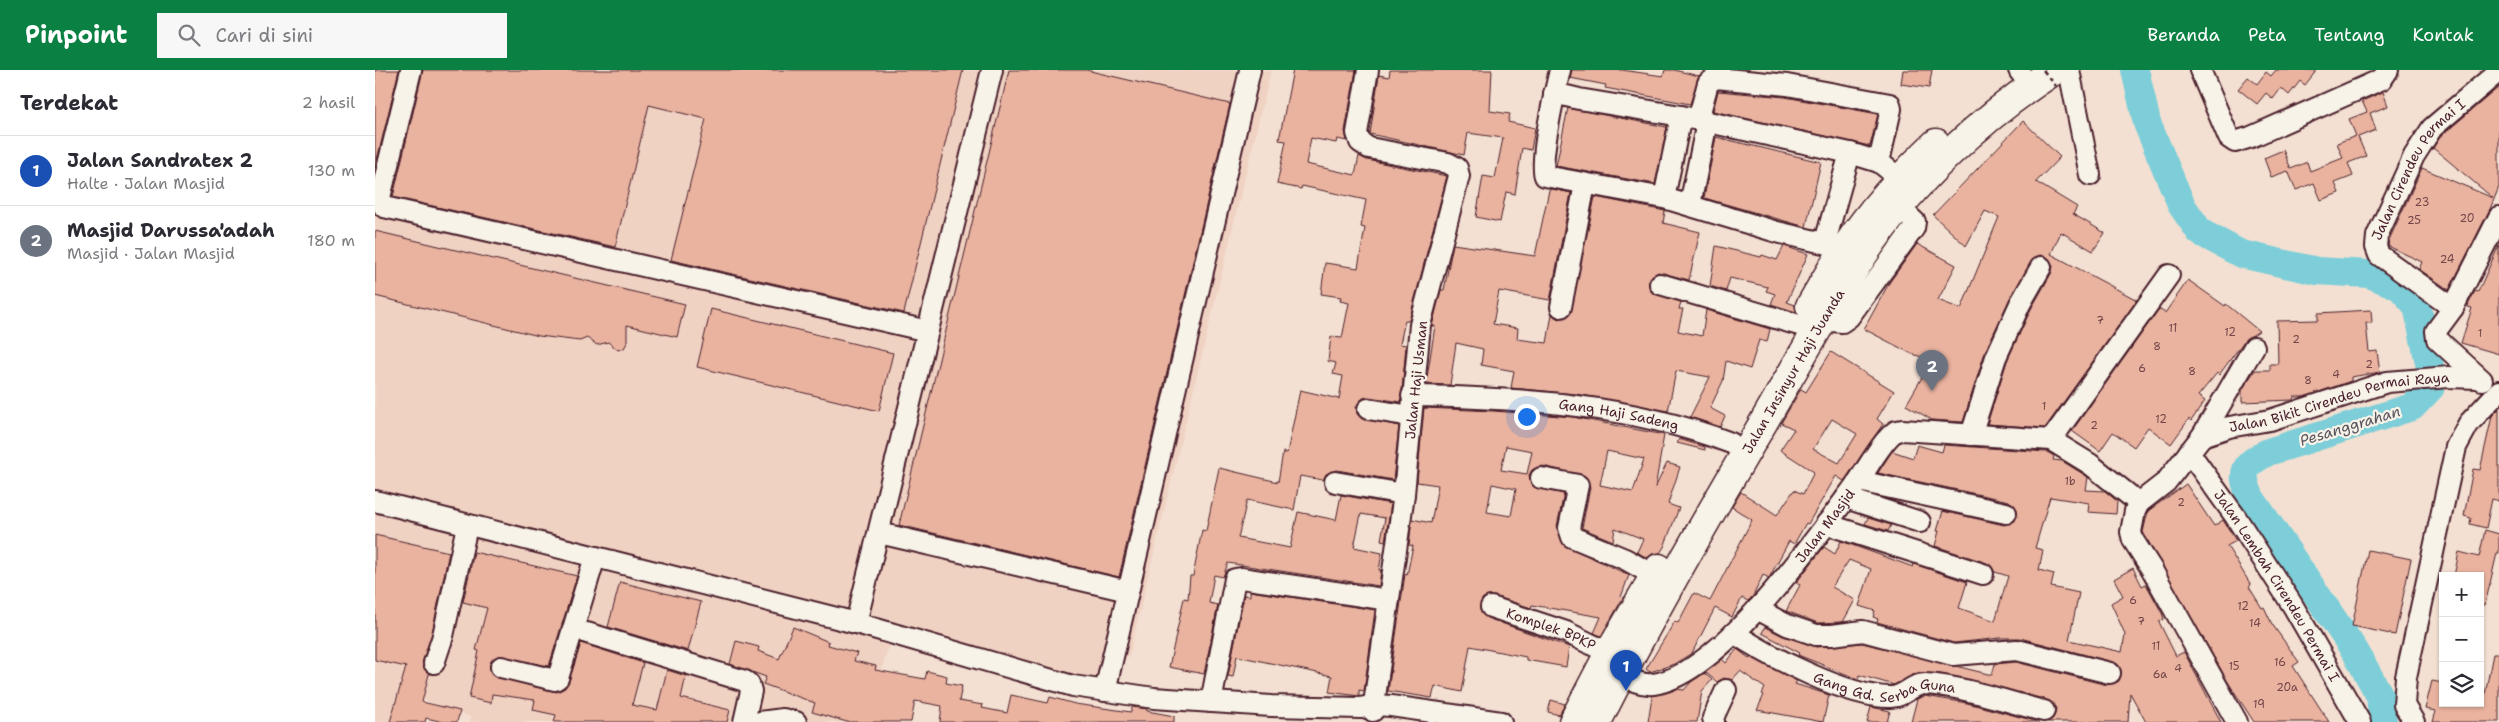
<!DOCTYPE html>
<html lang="id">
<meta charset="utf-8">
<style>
body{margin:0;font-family:"Shantell Sans",sans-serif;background:#f7f7f7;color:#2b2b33}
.controls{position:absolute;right:15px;bottom:15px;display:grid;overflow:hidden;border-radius:0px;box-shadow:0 1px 4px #0004}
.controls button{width:45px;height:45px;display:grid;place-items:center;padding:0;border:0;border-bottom:1px solid #e1e1e2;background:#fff;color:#2b2b33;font:25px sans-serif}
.you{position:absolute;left:1151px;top:346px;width:18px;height:18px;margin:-12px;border:4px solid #fff;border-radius:50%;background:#1a73e8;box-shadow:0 0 0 8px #1a73e833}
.badge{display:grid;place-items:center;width:32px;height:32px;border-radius:50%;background:#0b8043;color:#fff;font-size:16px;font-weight:700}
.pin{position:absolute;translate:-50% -41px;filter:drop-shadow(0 1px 2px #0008)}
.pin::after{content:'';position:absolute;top:26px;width:18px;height:15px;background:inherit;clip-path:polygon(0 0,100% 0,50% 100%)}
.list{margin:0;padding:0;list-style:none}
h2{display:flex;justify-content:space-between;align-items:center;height:65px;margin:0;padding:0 20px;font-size:21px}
h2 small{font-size:16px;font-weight:400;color:#7c7c81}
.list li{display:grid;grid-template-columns:32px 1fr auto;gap:15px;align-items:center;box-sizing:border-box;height:70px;padding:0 20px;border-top:1px solid #e1e1e2}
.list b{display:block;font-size:19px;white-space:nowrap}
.list p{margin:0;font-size:16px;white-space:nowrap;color:#7c7c81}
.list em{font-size:16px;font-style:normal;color:#7c7c81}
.icon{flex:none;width:28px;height:28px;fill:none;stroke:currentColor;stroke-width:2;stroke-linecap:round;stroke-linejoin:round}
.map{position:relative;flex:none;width:2124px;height:652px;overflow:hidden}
header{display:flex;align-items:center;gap:30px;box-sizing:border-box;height:70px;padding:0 25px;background:#0b8043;color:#fff}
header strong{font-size:24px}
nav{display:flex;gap:28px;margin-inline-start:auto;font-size:18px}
.search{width:350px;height:45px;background:#f7f7f7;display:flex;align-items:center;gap:12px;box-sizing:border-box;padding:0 18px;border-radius:0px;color:#7c7c81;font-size:19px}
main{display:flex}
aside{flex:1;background:#fff}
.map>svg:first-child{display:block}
.built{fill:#f0d2c3}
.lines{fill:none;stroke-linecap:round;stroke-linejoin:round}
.river{stroke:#7dced8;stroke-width:28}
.building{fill:#e9b39f;stroke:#4a1f2b;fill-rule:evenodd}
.minor-casing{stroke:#4a1f2b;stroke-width:24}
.highway-casing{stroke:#4a1f2b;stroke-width:31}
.minor{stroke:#f7f3e8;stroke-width:20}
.highway{stroke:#f7f3e8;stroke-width:28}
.path-bridge{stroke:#4a1f2b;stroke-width:2.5;stroke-dasharray:5 4;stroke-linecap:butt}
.labels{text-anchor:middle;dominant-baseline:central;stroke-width:4.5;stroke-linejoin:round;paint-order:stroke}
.number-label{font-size:11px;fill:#724448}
.street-label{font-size:14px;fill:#4a1f2b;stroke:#f7f3e8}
.water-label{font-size:15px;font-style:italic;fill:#59545f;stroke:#f7f3e8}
</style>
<header>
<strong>Pinpoint</strong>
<div class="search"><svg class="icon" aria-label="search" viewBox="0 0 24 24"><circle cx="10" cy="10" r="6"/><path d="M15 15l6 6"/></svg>Cari di sini</div>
<nav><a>Beranda</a><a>Peta</a><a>Tentang</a><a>Kontak</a></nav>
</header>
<main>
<aside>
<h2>Terdekat<small>2 hasil</small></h2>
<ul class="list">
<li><span class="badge" style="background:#1a4fb4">1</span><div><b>Jalan Sandratex 2</b><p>Halte · Jalan Masjid</p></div><em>130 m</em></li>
<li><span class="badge" style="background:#6b7280">2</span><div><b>Masjid Darussa'adah</b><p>Masjid · Jalan Masjid</p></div><em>180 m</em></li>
</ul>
</aside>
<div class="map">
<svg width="2124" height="652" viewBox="0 0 2124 652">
<rect width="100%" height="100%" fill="#f3e0d2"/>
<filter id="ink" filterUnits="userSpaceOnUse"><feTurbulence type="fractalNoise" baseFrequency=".02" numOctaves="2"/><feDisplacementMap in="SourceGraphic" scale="10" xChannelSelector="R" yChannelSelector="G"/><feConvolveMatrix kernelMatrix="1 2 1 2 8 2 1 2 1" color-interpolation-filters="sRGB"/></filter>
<g filter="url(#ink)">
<polygon class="built" points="0,0 896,0 754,586 713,613 522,552 509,591 496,652 440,652 406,646 377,652 95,652 95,647 49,630 32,652 0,652"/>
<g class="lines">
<path class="river" d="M1760,0L1772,53L1807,136L1825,162L1866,184L1942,201L1994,204L2024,216L2042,236L2056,302V317L2037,337L1893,382C1869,395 1864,401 1876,428L1980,581L2005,626L2008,652"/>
</g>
<g class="building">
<polygon points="0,0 24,0 0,98"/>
<polygon points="48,0 588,0 529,243 296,190 331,49 274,35 240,177 18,127"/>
<polygon points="634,0 711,0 855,34 744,507 524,455"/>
<polygon points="918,0 981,0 970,61 972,71 962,69 961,73 936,68 931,94 980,105 984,86 992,90 1072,106 1034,251 1030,250 1025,274 1031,275 1026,332 994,327 988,328 981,337 982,344 986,348 1024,356 1018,410 962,400 951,404 948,410 925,406 919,440 872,430 863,468 915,478 923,442 961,450 966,425 1016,434 1010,471 1006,470 1010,448 986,444 979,477 1007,483 1004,500 1006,500 1004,516 853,493 848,507 839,505 834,533 843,535 829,604 794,597 809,528 813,529 815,506 818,506 827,460 831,461 844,398 903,412 908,382 912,383 925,320 964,329 968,306 958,304 961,293 953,291 956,267 967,268 974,233 965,231 966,227 946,224 950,193 983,198 990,158 986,157 991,130 927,116 926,119 902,114 911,71 904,70"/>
<polygon points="1015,0 1117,0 1115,41 1135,44 1133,52 1160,58 1156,80 1147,78 1140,124 1131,122 1125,152 1101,147 1108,106 1120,108 1128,68 1093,63 1089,85 995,64 1004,5 1014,7"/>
<polygon points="1197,0 1247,0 1288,6 1290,0 1299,0 1324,6 1315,34 1230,18 1231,15 1195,8"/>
<polygon points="1528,0 1557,0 1554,18 1526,14"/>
<polygon points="1901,0 1942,0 1930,15 1925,11 1914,25 1906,18 1898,29 1891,23 1882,34 1863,19 1873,7 1882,14 1891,2 1896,6"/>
<polygon points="2124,17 2124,117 2115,139 2074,220 2044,199 2047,192 2013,176 2014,170 2047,98 2118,128 2058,78 2066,66"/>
<polygon points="1343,21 1410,27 1503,44 1495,76 1338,41"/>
<polygon points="2008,22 2013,36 1995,43 2001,60 1983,67 1991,86 1973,93 1978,106 1960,113 1964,123 1946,130 1939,113 1921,120 1913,101 1896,107 1889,88 1908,80 1916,99 1932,92 1935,101 1968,88 1962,73 1981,66 1974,49 1992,42 1987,31"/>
<polygon points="1193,38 1292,57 1280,114 1181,96"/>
<polygon points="1648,51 1685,87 1661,112 1702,137 1698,144 1730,163 1718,181 1686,162 1676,184 1762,230 1670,358 1612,354 1632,291 1656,239 1677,202 1678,196 1672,187 1665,185 1660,187 1635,228 1610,282 1588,352 1557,350 1531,335 1557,290 1537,284 1489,259 1514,213 1542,174 1581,195 1563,230 1586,239 1624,147 1610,141 1591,176 1558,145"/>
<polygon points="1341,67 1446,92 1431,157 1329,128"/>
<polygon points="1177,119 1196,123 1175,230 1124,221 1118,254 1143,258 1142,269 1172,273 1177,244 1184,249 1195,244 1220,127 1290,141 1288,153 1325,162 1314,210 1283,202 1277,206 1274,211 1277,222 1306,232 1304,239 1308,239 1303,261 1327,266 1331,240 1395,259 1392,272 1384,270 1375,299 1351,291 1348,311 1335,338 1350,346 1345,357 1315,347 1335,307 1301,301 1293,341 1201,324 1136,318 1139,301 1106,295 1108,279 1081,273 1075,315 1051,314 1060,256 1057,256 1066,220 1069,220 1078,174 1160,186 1174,120"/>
<polygon points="0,161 310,234 302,267 252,255 252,273 249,278 243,280 233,272 222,275 212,268 205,271 164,266 0,226"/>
<polygon points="2124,175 2124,284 2086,273 2097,238 2093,237 2094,233 2100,221 2103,222"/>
<polygon points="1341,176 1386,187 1387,185 1402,190 1409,176 1433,184 1412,232 1420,235 1421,242 1396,234 1400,224 1391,221 1393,217 1355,208 1351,221 1335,216"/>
<polygon points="1813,210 1850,236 1851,234 1884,261 1869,271 1844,305 1842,303 1823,326 1830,331 1816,351 1814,349 1796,374 1773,357 1759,377 1738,362 1725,381 1697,361 1784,239 1790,243"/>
<polygon points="336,239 518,283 504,341 322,297"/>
<polygon points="1996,240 1997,253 1991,253 1994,282 2002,281 2005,302 1976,307 1976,311 1929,327 1919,327 1918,330 1867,332 1867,320 1880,300 1895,300 1895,294 1903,294 1902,251 1943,250 1943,243"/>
<path d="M1456,282L1519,321L1502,349L1508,354L1469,411L1461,406L1433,454L1431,453L1419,474L1414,471L1394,508L1388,505L1378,526L1373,531L1367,528L1357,547L1340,538L1317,583L1299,594L1275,602L1271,599L1300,551L1303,553L1319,523L1335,531L1377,450L1357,437L1366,422L1402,445L1419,420L1428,424L1439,402L1405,380L1419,359L1406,353L1426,319L1431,322ZM1457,349L1482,364L1464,393L1438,379Z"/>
<path d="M1049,338L1118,341L1198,347L1289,365L1280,418L1292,393L1305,397L1293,434L1304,438L1289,477L1285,483L1277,484L1272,488L1262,482L1268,469L1240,458L1238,471L1207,458L1215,417L1210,406L1168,396L1157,400L1154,405L1155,411L1159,417L1189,424L1182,456L1189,475L1254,505L1246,527L1248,528L1226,566L1219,563L1226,547L1157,535L1156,538L1119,526L1108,528L1105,540L1112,548L1194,577L1191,597L1151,590V587L1095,576L1087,622L1060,616L1057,628L1013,621L1030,504L1032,505L1038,476L1034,475L1037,449L1056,453L1063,415L1042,412ZM1131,376L1157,381L1152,404L1126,400ZM1232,381L1269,389L1258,422L1225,415ZM1117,414L1141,419L1136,446L1112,442Z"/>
<polygon points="2124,339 2124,431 2117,429 2111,458 2095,454 2096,448 2089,446 2098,399 2105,400 2117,346"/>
<polygon points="1304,369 1330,377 1330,380 1302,373"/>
<polygon points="1542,375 1567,382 1569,375 1672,382 1679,386 1678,390 1687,391 1713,407 1711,420 1730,421 1742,431 1741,444 1713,442 1714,433 1675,427 1660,478 1668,480 1664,500 1679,504 1676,517 1704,523 1694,570 1747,582 1750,564 1736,533 1748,526 1739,509 1758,498 1767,516 1771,514 1787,543 1789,549 1784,552 1801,586 1809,582 1846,652 1771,652 1755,623 1753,652 1673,652 1680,644 1681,638 1672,630 1566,604 1542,603 1519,615 1484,605 1483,609 1423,585 1425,583 1387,563 1390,557 1408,566 1441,577 1487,573 1617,605 1620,594 1641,592 1732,615 1744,611 1746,600 1738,592 1645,568 1626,568 1579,573 1502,552 1503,549 1498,547 1500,541 1484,536 1496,499 1474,490 1457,517 1480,530 1468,552 1443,553 1411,541 1425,515 1421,513 1449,477 1460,484 1466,471 1538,497 1539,494 1592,512 1584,538 1620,551 1633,506 1620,502 1612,493 1560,476 1564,461 1562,461 1568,441 1629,455 1640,451 1642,439 1634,431 1503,403 1517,381 1538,388"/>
<polygon points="1811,414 1839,456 1848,450 1861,471 1852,476 1876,515 1874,517 1887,538 1889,537 1897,554 1924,592 1918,596 1954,652 1879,652 1853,612 1768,462 1773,441"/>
<polygon points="1493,448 1516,455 1513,461 1490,454"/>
<polygon points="2110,460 2124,464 2124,483 2122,483 2110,535 2105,534 2105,506 2079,506 2084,482 2104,487"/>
<polygon points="0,465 74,482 57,563 48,590 48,596 54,604 47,632 85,641 82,652 69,652 51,648 50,652 15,652 31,597 0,590"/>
<polygon points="1993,480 2036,489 2020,565 1977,556"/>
<polygon points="99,482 202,506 174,596 123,586 115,594 115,600 118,606 182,622 190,618 194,611 206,573 268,593 257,635 282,640 292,600 311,606 306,628 355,640 352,652 179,652 181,645 158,640 160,630 117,624 116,633 94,628 104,581 101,580 112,538 88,532"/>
<polygon points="245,512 326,532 313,581 233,557"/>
<polygon points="875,521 1000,540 989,621 984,620 984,626 954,622 957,606 862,586 858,607 853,606 869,525 875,526"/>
<polygon points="418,557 454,572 453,575 482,583 479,591 501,596 500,600 550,609 552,601 572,606 571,613 587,616 584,631 608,635 607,638 632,643 636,625 673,633 675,627 700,634 756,642 757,637 772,639 772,641 799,646 799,652 565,652 567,636 540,631 536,652 472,652 437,642 440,633 388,614 391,607 355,594 361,571 384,577 383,581 404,589"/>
<polygon points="1362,579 1375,589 1376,587 1422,611 1420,614 1454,625 1448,652 1382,640 1389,625 1387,624 1390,618 1365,601 1357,610 1349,608 1342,612 1330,602 1347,589 1351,593"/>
<polygon points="2118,584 2124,584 2124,652 2058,652 2061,641 2050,639 2057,611 2068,613 2068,633 2105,633 2105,629 2109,629"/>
<polygon points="1329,603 1337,610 1327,621 1322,652 1273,652 1277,626 1301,619 1309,620 1316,612"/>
<polygon points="1550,626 1592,633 1664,652 1536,652 1542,629"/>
<polygon points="1176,630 1190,634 1184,645 1173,642"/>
<polygon points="1496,637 1515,641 1512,652 1492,652"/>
</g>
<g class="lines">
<g class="minor-casing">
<g id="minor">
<polyline points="36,0 5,128 9,137 553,261"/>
<polyline points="993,0 982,63 985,72 994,78 1073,93 1082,98 1084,106 1045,255 1029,424 998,641"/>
<path d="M1185,0C1181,17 1163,93 1170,106L1289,128L1402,162L1470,178"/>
<polyline points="1644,0 1645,2"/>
<polyline points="1694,0 1715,105"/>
<polyline points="1825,0 1854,68 1860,72 1876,67 2007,9 2013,0"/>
<polyline points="1179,23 1204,29 1306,46 1475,83 1504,92 1524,108"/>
<polyline points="1323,50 1333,13 1341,8 1412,15 1515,34 1516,39 1504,92"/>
<polyline points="1289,128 1306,46"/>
<polyline points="1315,135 1332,52"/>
<polyline points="1450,172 1475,83"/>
<polyline points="1285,214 1424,255"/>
<polyline points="1186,237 1210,114"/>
<path id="s1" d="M2078,238L2004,185L2001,177L2002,166L2039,86L2057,58L2124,1"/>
<polyline points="1449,250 1467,252 1474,247 1539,158 1540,152 1525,138"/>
<polyline points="2107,310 2062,269 2061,261 2078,238 2124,147"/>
<path id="s2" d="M1037,326C1147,328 1253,334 1356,373"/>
<polyline points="993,339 1036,346"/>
<polyline points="1596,365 1621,287 1645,234 1666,197"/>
<path id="s3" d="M1827,366L1854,357L1895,350L2012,312L2074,307L2103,308"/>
<path id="s4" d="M1814,382L1860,446L1918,536L1985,652"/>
<polyline points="1166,408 1203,415 1194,458 1197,467 1250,489 1280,506"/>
<polyline points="1484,411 1631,443"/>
<polyline points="960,412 1029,424"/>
<polyline points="1471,428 1545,452"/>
<polyline points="0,431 481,553 698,616 779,628 896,636 986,638 999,635 1016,636 1126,652"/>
<polyline points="1764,433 1715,394 1676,370 1794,205"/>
<polyline points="1451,454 1608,504"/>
<polyline points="504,463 753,521"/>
<path id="s5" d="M1116,537L1191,562L1234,583"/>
<polyline points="1382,539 1412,555 1441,565 1457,565 1488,561 1578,585 1642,580 1735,603"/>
<polyline points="481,553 617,0"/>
<polyline points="212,563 370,611 374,614 376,621 369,652"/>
<path id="s6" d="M1359,563C1393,586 1474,628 1516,627C1529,627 1537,614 1550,614C1588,616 1632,632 1669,641"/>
<polyline points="59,593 68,566 92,456"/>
<polyline points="126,597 180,610 183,608 220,487"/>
<path id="s7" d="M1246,604C1255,610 1266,615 1278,614C1344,606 1443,466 1482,413C1492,399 1508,369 1521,361L1527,360L1676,370"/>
<polyline points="730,621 875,0"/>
<polyline points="836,632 860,509 866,508 1014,530"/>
<polyline points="385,652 408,649 421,652"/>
<polyline points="1339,652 1338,648 1351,620"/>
<polyline points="1862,652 1776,498 1758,470 1756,462 1760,441 1764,433 1791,412 1827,366 1879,277"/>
<polyline points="2039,652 2029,635 2031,607 2081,377 2094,353 2124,321"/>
</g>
</g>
<g class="highway-casing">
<g id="highway">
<path d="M1435,236C1447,216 1458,195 1471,177C1497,138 1527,105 1561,73"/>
<polyline points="1198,652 1234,583 1284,498"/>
<path id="s8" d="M1222,652C1271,554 1326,459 1381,365C1416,305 1450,243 1489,184C1538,111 1606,48 1680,0"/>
</g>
</g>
<use href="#minor" class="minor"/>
<use href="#highway" class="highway"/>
<polyline class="path-bridge" points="1668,0 1681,16"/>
</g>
</g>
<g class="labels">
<g class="number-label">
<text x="2047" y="132">23</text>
<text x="2092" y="148">20</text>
<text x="2039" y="150">25</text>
<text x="2072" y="189">24</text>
<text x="1725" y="250">7</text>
<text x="1798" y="258">11</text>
<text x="1855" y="262">12</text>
<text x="2105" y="263">1</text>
<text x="1921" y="269">2</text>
<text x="1782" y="276">8</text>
<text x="1994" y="294">2</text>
<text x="1767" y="298">6</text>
<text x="1817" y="301">8</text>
<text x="1961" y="304">4</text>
<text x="1933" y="310">8</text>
<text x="1669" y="336">1</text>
<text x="1786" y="349">12</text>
<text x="1719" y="355">2</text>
<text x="1695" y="411">1b</text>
<text x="1806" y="432">2</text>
<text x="1758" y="530">6</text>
<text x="1868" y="536">12</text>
<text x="1766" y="551">7</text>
<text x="1880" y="553">14</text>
<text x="1781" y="576">11</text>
<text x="1905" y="592">16</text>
<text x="1859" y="596">15</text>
<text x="1803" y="598">4</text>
<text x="1785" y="604">6a</text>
<text x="1912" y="617">20a</text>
<text x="1884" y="634">19</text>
</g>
<g class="street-label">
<text stroke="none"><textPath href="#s1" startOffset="190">Jalan Cirendeu Permai I</textPath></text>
<text stroke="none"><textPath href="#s8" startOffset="402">Jalan Insinyur Haji Juanda</textPath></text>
<text transform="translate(1041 310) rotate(-84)">Jalan Haji Usman</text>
<text stroke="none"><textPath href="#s3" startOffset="142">Jalan Bikit Cirendeu Permai Raya</textPath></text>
<text stroke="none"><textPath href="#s2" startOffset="208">Gang Haji Sadeng</textPath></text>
<text stroke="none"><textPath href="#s7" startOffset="272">Jalan Masjid</textPath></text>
<text stroke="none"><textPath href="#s4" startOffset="160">Jalan Lembah Cirendeu Permai I</textPath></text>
<text stroke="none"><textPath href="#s5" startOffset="64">Komplek BPKP</textPath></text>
<text stroke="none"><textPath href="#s6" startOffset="165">Gang Gd. Serba Guna</textPath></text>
</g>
<g class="water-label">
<text transform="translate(1975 356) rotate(-17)">Pesanggrahan</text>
</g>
</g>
</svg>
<div class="controls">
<button>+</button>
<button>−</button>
<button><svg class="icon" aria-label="layers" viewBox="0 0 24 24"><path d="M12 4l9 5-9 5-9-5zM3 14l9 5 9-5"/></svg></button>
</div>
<div class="you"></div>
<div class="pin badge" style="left:1251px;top:621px;background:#1a4fb4">1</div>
<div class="pin badge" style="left:1557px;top:321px;background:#6b7280">2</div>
</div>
</main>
